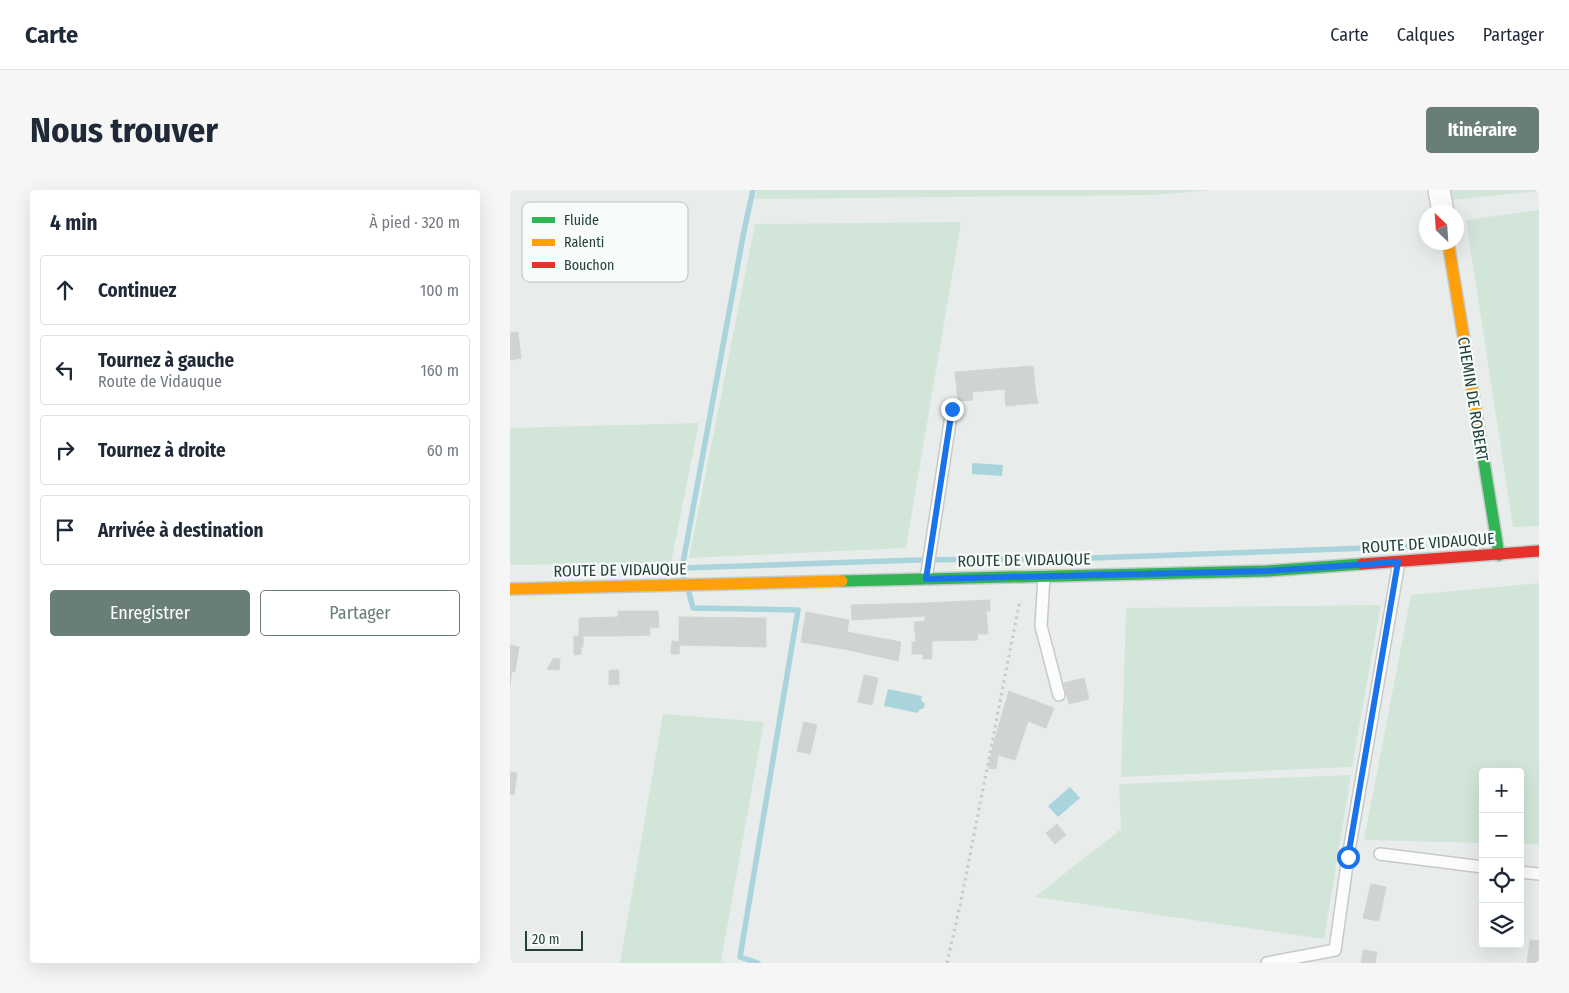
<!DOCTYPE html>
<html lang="fr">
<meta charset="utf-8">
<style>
body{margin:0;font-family:"Fira Sans Condensed",sans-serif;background:#f6f6f7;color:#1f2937}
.controls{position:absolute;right:15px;bottom:15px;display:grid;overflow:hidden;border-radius:5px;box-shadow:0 5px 20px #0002}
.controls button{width:45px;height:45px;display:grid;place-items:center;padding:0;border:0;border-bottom:1px solid #e0e1e3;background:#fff;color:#1f2937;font:25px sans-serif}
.compass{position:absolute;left:909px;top:15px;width:45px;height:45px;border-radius:50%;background:#fff;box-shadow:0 5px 20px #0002;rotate:335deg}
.scale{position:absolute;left:15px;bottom:12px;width:58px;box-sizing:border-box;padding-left:5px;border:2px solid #24423a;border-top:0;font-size:14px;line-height:18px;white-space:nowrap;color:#24423a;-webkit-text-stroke:4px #f7fbf9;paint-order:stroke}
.stop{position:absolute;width:15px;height:15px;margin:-11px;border:4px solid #1a73e8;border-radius:50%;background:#fff}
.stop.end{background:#1a73e8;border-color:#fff;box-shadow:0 1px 5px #0008}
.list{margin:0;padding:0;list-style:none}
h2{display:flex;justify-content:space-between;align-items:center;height:65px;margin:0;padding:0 20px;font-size:21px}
h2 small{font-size:16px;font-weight:400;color:#747a83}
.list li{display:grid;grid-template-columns:32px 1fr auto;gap:15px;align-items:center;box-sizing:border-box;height:70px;margin:0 10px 10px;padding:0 10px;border:1px solid #e0e1e3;border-radius:5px}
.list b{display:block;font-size:19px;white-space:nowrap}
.list p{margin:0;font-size:16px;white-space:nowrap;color:#747a83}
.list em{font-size:16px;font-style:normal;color:#747a83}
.actions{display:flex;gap:10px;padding:15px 20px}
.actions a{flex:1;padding:11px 0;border:1px solid #697e78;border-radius:5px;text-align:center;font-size:18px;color:#697e78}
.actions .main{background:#697e78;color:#fff}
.icon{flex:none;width:28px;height:28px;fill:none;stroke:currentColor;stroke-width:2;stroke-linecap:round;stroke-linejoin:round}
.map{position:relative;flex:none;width:1029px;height:773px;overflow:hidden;border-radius:5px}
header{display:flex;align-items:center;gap:30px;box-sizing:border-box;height:70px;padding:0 25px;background:#fff;border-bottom:1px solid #e0e1e3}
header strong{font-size:24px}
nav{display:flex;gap:28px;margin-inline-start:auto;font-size:18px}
.intro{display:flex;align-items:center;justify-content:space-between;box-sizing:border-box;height:120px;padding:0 30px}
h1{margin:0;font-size:35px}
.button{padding:12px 22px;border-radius:5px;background:#697e78;color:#fff;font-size:18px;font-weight:700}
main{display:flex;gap:30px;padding:0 30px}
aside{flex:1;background:#fff;border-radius:5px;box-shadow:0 5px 20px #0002}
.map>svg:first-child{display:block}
.green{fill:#d1e6d8}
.water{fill:#a9d4db}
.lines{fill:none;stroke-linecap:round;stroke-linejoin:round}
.stream{stroke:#a9d4db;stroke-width:5.5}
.building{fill:#cfd4d2;stroke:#d1d6d4}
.lane-casing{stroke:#c5cac8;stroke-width:14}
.street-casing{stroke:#c5cac8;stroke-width:24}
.fast-casing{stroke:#c3cbc8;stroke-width:14}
.slow-casing{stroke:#c3cbc8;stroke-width:14}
.jam-casing{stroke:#c3cbc8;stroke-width:14}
.path{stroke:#c3ccca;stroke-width:3;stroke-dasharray:2.5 4;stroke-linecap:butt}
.lane{stroke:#fcfcfc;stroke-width:11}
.street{stroke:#fcfcfc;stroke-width:21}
.fast{stroke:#30b455;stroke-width:11}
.slow{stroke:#ff9f0a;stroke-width:11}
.jam{stroke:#e5322d;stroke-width:11}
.route{stroke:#1a73e8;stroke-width:6}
.labels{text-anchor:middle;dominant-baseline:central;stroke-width:4.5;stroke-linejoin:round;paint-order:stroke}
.street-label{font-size:16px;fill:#24423a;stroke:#f7fbf9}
.key{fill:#f7fbf9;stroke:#b8c4c0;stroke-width:1}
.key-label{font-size:14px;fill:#24423a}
</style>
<header>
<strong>Carte</strong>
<nav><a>Carte</a><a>Calques</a><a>Partager</a></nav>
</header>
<div class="intro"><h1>Nous trouver</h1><a class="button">Itinéraire</a></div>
<main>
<aside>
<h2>4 min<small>À pied · 320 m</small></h2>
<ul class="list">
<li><svg class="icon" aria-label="ahead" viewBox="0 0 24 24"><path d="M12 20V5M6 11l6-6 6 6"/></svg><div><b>Continuez</b></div><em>100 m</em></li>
<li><svg class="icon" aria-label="left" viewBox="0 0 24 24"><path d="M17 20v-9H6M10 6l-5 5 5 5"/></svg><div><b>Tournez à gauche</b><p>Route de Vidauque</p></div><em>160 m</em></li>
<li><svg class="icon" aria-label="right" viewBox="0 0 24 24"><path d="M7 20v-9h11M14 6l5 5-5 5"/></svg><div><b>Tournez à droite</b></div><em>60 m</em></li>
<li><svg class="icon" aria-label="arrive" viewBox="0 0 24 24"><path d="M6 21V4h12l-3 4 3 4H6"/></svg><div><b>Arrivée à destination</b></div></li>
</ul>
<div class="actions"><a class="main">Enregistrer</a><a>Partager</a></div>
</aside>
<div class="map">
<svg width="1029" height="773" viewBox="0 0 1029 773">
<rect width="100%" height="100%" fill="#e8edeb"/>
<g class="green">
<polygon points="247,0 702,0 644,5 245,9"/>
<polygon points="941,0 1029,0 1029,1 943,10"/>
<polygon points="1029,20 1029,336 1003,337 956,30"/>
<polygon points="451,32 396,358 179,368 245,34"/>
<polygon points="189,233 161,373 0,375 0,238"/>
<polygon points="1029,393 1029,654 1010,654 1010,582 973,582 973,653 854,650 901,405"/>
<polygon points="871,415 842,577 611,587 616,418"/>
<polygon points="153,524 254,532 211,771 218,773 110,773"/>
<polygon points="841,585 814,749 525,707 611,639 609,594"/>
</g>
<g class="water">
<polygon points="462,273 493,275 492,286 462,284"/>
<polygon points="378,499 412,506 411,510 415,514 414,518 409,520 408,523 374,516"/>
<polygon points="560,597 570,608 548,627 538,616"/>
</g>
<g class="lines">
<g class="stream">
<polyline points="172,378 407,370 581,368 914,356"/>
<polyline points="174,387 172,378 234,41 243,0"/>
<polyline points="179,403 183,418 288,420 230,767 248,773"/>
</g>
</g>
<g class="building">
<polygon points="8,142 11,168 0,170 0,143"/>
<polygon points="523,176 526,205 495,208 495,199 462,202 463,210 448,211 445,182"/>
<polygon points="526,205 528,213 496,216 495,208"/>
<polygon points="480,410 480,421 476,421 478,444 467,444 468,450 422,451 422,469 413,469 413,464 402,464 402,452 406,452 404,432 415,431 415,413"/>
<polygon points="415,413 415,426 342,430 341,415"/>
<polygon points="108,421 138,421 140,445 108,446"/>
<polygon points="138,421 148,421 149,437 140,438"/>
<polygon points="296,422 339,430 334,459 291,452"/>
<polygon points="108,427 108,446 73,446 73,457 71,457 71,464 64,465 64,446 69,446 69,428"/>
<polygon points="169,427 256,428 256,457 169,455"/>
<polygon points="337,442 391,452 388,471 334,459"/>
<polygon points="162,451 170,452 169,464 161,464"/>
<polygon points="0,455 9,457 5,482 2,481 0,495"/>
<polygon points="44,468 50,469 49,480 37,479"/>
<polygon points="99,480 109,480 109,494 99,495"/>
<polygon points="354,485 368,488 362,515 348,512"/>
<polygon points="574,488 579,509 559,514 554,493"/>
<polygon points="499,501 544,518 536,538 518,531 505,570 488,565 486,579 478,578 484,552"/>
<polygon points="294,532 307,535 300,564 287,561"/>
<polygon points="0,582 7,583 4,605 0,604"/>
<polygon points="547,634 556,645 545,654 536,643"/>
<polygon points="861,694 876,697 869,731 853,728"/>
<polygon points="1020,750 1029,751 1029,773 1017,773"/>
<polygon points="853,760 867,762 865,773 851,773"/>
</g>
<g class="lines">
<g class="lane-casing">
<g id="lane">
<polyline points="534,386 531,436 549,505"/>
<polyline points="416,389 442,219"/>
<polyline points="870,664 973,677"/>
<polyline points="1010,682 1029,684"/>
<polyline points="757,773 825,760 838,667 889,372"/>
</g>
</g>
<g class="street-casing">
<polyline id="street" points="929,0 933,22"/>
</g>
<g class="fast-casing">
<g id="fast">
<polyline points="970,247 989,365"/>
<polyline points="332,391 757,381 852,374"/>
</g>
</g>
<g class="slow-casing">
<g id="slow">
<polyline points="938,52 970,247"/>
<polyline points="0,399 332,391"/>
</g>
</g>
<g class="jam-casing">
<polyline id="jam" points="852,374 1029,361"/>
</g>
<polyline class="path" points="437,773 451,711 510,410"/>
<use href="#lane" class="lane"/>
<use href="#street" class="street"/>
<use href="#fast" class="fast"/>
<use href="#slow" class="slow"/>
<use href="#jam" class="jam"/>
</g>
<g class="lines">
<polyline class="route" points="442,219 416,389 757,381 888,372 838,667"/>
</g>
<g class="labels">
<g class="street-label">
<text transform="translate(963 209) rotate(81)">CHEMIN DE ROBERT</text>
<text transform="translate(918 353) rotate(-4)">ROUTE DE VIDAUQUE</text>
<text transform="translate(514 370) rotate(-1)">ROUTE DE VIDAUQUE</text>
<text transform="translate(110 380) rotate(-1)">ROUTE DE VIDAUQUE</text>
</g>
</g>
<rect x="12" y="12" width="166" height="80" rx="8" class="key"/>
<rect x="22" y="27" width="23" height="6" fill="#30b455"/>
<rect x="22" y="49" width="23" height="7" fill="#ff9f0a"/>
<rect x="22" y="72" width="23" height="6" fill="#e5322d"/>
<g class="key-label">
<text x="54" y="35">Fluide</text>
<text x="54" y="57">Ralenti</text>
<text x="54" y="80">Bouchon</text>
</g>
</svg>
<div class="controls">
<button>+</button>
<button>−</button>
<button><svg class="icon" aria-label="locate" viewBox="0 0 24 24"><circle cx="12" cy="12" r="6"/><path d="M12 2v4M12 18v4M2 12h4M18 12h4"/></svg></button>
<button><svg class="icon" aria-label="layers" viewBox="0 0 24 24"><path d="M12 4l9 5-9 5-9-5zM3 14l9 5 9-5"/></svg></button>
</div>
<svg class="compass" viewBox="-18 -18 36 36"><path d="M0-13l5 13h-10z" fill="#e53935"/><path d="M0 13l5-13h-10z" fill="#747a83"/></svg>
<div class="scale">20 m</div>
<div class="stop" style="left:838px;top:667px"></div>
<div class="stop end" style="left:442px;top:219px"></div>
</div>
</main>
